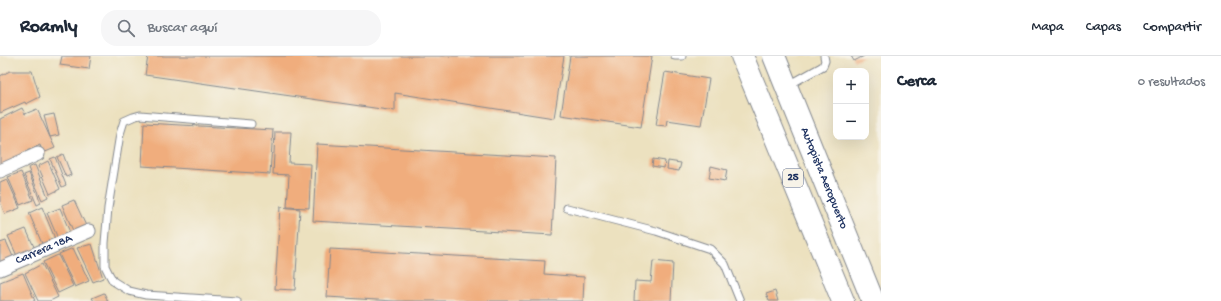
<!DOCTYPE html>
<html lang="es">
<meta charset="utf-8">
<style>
body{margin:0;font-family:"Gochi Hand",sans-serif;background:#f6f6f7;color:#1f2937}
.controls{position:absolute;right:12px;top:12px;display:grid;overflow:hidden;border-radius:8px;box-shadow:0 4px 16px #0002}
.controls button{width:36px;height:36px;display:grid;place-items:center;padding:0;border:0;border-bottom:1px solid #e0e1e3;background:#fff;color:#1f2937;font:20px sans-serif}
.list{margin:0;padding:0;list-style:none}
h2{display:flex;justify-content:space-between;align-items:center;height:52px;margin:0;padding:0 16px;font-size:17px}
h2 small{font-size:13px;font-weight:400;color:#747a83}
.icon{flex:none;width:22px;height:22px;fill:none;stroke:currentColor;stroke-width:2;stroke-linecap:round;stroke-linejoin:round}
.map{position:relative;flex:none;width:881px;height:245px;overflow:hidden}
header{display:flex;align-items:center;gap:24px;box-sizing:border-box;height:56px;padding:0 20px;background:#fff;border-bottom:1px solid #e0e1e3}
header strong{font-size:19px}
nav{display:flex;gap:22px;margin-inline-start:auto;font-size:14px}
.search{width:280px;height:36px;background:#f6f6f7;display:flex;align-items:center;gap:10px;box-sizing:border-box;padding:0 14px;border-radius:16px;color:#747a83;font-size:15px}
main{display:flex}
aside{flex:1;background:#fff}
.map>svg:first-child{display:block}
.building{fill:#f0ad7d}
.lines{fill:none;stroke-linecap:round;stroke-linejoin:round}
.service-casing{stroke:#84888e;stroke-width:9}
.minor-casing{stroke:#84888e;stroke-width:15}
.trunk-casing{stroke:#84888e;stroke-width:24}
.service{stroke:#fff;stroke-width:7}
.minor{stroke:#fff;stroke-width:13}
.trunk{stroke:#fff;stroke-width:22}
.labels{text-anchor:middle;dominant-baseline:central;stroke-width:4;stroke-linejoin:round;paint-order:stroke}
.shield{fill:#f7f3e8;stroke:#5d6a87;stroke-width:1}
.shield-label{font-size:11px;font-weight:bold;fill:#1b2f5e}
.street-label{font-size:12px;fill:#1b2f5e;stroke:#f7f3e8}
</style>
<header>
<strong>Roamly</strong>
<div class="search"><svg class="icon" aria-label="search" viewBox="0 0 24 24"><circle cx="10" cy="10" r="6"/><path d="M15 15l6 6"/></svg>Buscar aquí</div>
<nav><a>Mapa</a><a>Capas</a><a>Compartir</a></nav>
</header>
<main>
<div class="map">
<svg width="881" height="245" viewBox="0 0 881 245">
<rect width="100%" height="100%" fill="#f7f3e8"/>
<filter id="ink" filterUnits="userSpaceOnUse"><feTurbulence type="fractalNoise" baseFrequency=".025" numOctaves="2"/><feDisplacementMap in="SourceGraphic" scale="8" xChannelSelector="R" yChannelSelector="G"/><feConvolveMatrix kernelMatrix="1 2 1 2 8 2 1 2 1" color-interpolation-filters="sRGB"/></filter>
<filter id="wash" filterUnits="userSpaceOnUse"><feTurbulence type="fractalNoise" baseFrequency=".012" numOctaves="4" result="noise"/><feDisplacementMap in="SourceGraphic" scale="16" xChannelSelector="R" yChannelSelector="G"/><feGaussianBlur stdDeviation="0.9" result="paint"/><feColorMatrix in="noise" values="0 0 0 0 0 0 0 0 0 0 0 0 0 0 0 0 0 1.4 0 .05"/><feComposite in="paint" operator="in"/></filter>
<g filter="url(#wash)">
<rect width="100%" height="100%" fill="#ece1bf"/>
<g id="blocks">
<g class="building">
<polygon points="62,0 91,0 89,13 60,9"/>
<polygon points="148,0 564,0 554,62 395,37 395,55 145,19"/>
<polygon points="570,0 652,0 641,71 561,59"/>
<polygon points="851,0 864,0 854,5"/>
<polygon points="10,15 32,15 40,41 26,48 25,46 0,57 0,20"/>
<polygon points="665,16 709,23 701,69 667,64 666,70 656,69"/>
<polygon points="22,52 25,58 37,53 55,92 43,97 40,89 22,97 23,100 0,110 0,63"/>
<polygon points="54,58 59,79 50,81 44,60"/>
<polygon points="144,67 273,74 270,118 142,110"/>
<polygon points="275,76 291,76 289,107 311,108 309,152 287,151 289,119 273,118"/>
<polygon points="317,88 556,102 552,179 313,165"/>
<polygon points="63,98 71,119 66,121 57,101"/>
<polygon points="55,101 66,129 62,131 50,103"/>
<polygon points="653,103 665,105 664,112 652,110"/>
<polygon points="48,105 60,133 50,138 38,110"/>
<polygon points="668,105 681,107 679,115 667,113"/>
<polygon points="35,109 48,141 42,144 28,112"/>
<polygon points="711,110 727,114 725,125 709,122"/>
<polygon points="21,116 33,144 20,149 8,121"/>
<polygon points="29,117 41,147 37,149 24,119"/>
<polygon points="7,123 20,152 5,158 0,146 0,126"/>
<polygon points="74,144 87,172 74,177 62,149"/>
<polygon points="42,151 56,185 43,190 29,157"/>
<polygon points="280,151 300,153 295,234 275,233"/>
<polygon points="60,152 71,179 59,185 47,157"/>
<polygon points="26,173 35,193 17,200 8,180"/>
<polygon points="6,185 14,203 0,209 0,187"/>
<polygon points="92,188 103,222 93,226 77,192"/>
<polygon points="73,192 89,225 75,231 59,198"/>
<polygon points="330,193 545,205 544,218 584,221 583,245 394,245 327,241"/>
<polygon points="58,199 73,230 58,237 43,206"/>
<polygon points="653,205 673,207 671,245 634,245 635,225 651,226"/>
<polygon points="42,208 58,241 50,245 38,245 25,217"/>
<polygon points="23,217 35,245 0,245 0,226"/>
<polygon points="775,235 778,245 769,245 766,238"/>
<polygon points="104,237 108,245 94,245 92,242"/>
</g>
</g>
</g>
<g filter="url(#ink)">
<use href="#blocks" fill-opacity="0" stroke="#84888e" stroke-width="1"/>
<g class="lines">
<g class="service-casing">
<g id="service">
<polyline points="675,0 682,0"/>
<polyline points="789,29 823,10 825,5 824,0"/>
<polyline points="567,152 656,175 710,193 725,208 740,245"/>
<polyline points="237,245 146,239 129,235 113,225 109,218 105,210 105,187 108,152 120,78 124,65 133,61 140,59 251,68"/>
</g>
</g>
<g class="minor-casing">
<g id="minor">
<polyline points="0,115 38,98"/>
<path id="s1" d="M0,213L89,175"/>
</g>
</g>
<g class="trunk-casing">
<g id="trunk">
<polyline points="742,0 843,245"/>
<path id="s2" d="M774,0L873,245"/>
</g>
</g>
<use href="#service" class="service"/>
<use href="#minor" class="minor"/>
<use href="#trunk" class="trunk"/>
</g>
</g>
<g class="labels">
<rect class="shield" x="783" y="113" width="20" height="18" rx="3"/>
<g class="shield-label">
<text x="793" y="122">25</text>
</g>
<g class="street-label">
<text stroke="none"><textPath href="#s2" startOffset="132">Autopista Aeropuerto</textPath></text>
<text stroke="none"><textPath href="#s1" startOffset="48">Carrera 18A</textPath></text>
</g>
</g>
</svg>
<div class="controls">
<button>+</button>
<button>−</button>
</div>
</div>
<aside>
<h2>Cerca<small>0 resultados</small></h2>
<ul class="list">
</ul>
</aside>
</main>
